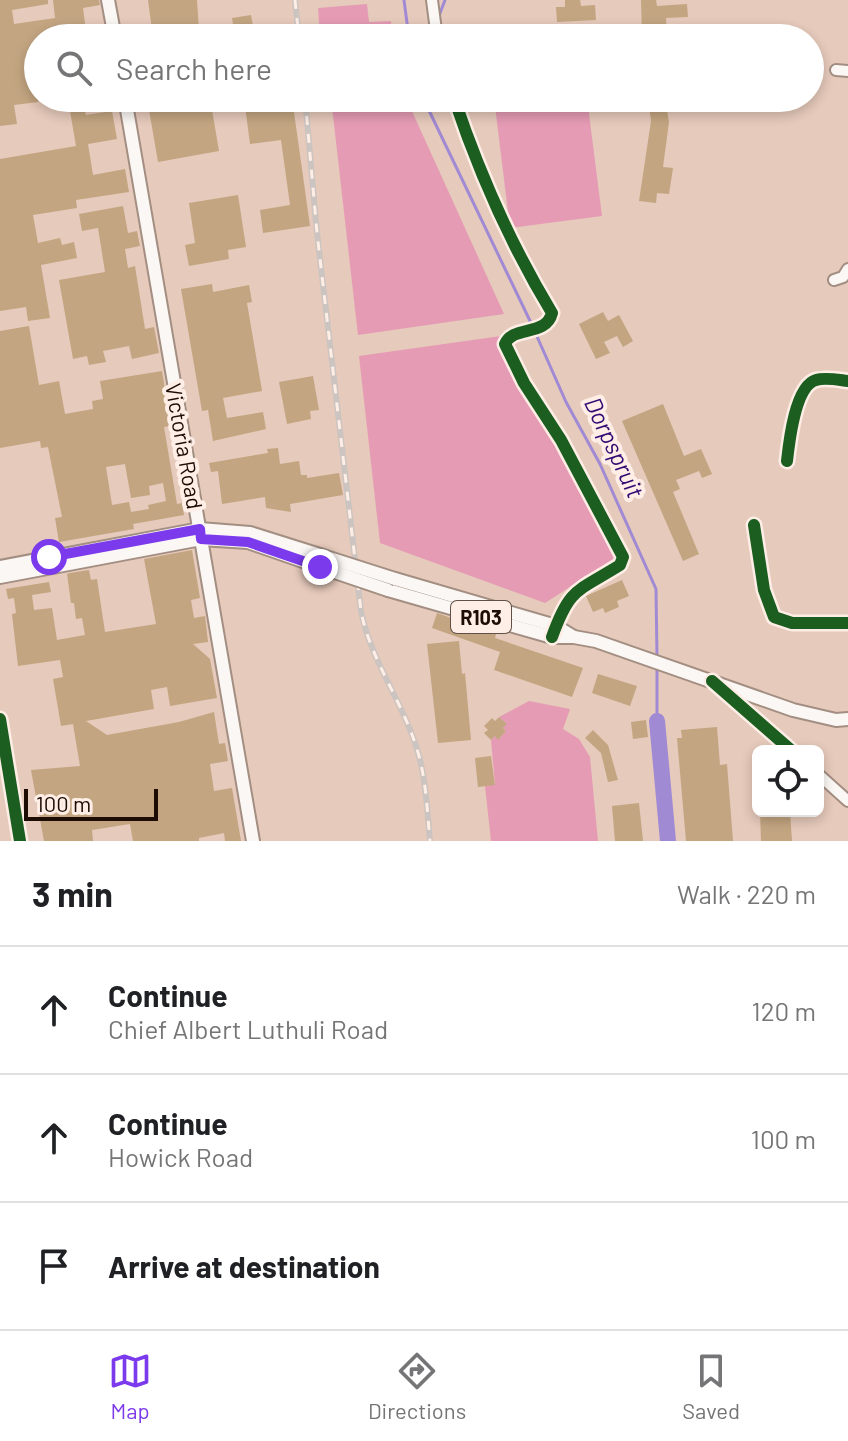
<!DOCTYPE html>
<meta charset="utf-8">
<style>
body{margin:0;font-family:Barlow,sans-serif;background:#f6f6f6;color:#202124}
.controls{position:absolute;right:24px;bottom:24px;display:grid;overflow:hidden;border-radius:12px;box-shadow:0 4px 12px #0003}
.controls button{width:72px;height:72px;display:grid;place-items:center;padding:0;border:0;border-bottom:2px solid #e0e0e0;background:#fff;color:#202124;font:40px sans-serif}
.scale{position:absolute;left:24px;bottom:20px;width:134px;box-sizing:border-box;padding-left:8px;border:4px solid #1d0c04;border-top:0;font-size:22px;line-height:28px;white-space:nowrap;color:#1d0c04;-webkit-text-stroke:6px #feeee6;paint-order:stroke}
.stop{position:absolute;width:24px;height:24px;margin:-18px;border:6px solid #7c3aed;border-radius:50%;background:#fff}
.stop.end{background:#7c3aed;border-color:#fff;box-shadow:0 2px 8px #0008}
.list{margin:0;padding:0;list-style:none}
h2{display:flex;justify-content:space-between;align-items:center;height:104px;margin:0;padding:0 32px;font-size:34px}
h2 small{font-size:26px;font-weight:400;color:#757577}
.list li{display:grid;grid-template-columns:52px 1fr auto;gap:24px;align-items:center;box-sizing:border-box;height:128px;padding:0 32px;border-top:2px solid #e0e0e0}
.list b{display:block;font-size:30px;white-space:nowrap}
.list p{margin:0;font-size:26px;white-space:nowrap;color:#757577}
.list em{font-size:26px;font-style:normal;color:#757577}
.icon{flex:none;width:44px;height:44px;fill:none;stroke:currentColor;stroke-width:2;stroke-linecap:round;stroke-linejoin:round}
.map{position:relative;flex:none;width:848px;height:841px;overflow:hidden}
.search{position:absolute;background:#fff;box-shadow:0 4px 12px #0003;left:24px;right:24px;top:24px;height:88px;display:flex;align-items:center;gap:20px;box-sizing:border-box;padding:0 28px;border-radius:44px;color:#757577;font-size:30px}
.sheet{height:488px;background:#fff}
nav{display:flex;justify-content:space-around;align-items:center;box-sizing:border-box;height:112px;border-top:2px solid #e0e0e0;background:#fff;font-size:22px;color:#757577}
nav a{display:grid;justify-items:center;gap:4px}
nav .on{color:#7c3aed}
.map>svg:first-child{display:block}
.green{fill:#e59bb4}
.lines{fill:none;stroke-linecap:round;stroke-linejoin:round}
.stream{stroke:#a18ad4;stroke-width:3}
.river{stroke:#a18ad4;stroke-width:16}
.building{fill:#c3a581;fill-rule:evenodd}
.minor-casing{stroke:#a38e82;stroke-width:14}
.major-casing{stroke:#a38e82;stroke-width:16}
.minor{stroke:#fbf7f5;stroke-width:10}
.major{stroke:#fbf7f5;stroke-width:12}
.rail-casing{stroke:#ccc4c0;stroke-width:6}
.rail{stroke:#feeee6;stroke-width:3;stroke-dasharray:9;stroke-linecap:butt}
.major-bridge-casing{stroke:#a38e82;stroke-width:16;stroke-linecap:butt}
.major-bridge{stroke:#fbf7f5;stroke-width:12}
.cycleway-casing{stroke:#feeee6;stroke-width:17}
.cycleway{stroke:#1b5e20;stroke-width:12}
.route{stroke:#7c3aed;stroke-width:10}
.labels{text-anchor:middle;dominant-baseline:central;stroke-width:8;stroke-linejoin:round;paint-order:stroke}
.shield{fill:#feeee6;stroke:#605048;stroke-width:2}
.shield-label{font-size:20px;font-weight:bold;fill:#1d0c04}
.street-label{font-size:22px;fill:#1d0c04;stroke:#feeee6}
.water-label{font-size:24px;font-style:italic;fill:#310a73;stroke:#feeee6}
</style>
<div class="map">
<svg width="848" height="841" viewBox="0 0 848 841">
<rect width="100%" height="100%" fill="#e6cabb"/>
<g class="green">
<polygon points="367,4 369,22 391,21 392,38 320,38 318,8"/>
<polygon points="331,98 406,98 504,314 358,335"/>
<polygon points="494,98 587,98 602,216 510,228"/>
<polygon points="501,336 618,556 545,603 380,543 359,356"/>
<polygon points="529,701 570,709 563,729 579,739 590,757 598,841 491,841 485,786 495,784 491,740 495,736 499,739 506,731 503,728 506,723 499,717"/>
</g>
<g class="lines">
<g class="stream">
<polyline points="404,0 409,38"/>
<polyline points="439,16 445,0"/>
<polyline points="409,37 423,28"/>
<polyline points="423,98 532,325"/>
<polyline points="535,332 566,402 600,464 656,589 657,657"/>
<polyline points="657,665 657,721"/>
</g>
<polyline class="river" points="657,721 668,841"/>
</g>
<g class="building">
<polygon points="0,0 48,0 48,4 12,10 14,24 55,18 53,0 99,0 100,5 83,8 87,38 35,38 38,52 38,102 14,105 17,124 0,126"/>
<polygon points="148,0 197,0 199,30 181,34 181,38 153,38"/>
<polygon points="565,0 580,0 581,6 595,5 596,20 557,22 556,7 565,7"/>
<polygon points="641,0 656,0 657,6 687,4 688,17 666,18 667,37 642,38"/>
<polygon points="251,15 254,32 282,28 284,38 235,38 232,18"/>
<polygon points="147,98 210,98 219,151 158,162"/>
<polygon points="244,98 292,98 310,226 263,233 260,210 290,205 281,140 250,144"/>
<polygon points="648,98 665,98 669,122 663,167 673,168 669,194 657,193 656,203 639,201 651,121"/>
<polygon points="84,108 86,115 112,111 117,139 88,144 93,175 125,169 129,192 76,200 77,208 33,215 38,243 60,238 62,245 74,242 77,258 41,265 50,318 28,321 26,307 0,311 0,159 76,146 70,111"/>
<polygon points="238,195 246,247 228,250 229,259 189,266 185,245 195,243 189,203"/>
<polygon points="123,206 128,233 137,231 140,246 125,249 128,268 135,266 145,329 154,327 159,353 132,359 129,346 103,351 106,362 89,365 87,356 73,359 59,280 105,272 98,228 82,231 79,214"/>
<polygon points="212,284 213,292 249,285 252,302 247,303 262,391 223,398 227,418 263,412 266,429 213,441 208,410 202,411 181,289"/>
<polygon points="603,312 608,321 619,315 633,341 623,347 617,336 604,342 610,353 596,359 579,324"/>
<path d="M29,326L39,385L59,381L65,414L93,409L92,401L103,399L100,381L162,371L171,426L164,427L177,504L182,503L184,515L133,524L134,529L59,542L55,518L62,517L48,447L41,448L40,441L0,448V331ZM125,464L131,498L150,495L149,486L163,483L166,501L148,505L149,509L131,512L129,502L112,505L106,467Z"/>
<polygon points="313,376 319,410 310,411 311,419 287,424 279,382"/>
<polygon points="663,404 684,456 701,449 712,474 702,478 699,471 676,480 680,489 673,492 699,554 683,561 622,421"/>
<polygon points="278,448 280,464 299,461 301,475 307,475 307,478 339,473 343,495 290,504 291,512 266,508 265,497 222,504 218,471 211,472 209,463 268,453 267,449"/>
<polygon points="192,550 200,598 191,600 194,618 205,616 208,642 193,644 210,659 217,698 170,706 167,687 151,690 154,709 86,721 107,735 179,722 214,712 219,744 225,743 228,761 210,764 214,791 232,788 241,841 225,841 224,833 199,838 199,841 133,841 130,824 92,830 93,841 44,841 31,770 80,766 73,724 61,726 53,679 63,677 60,660 18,666 12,614 16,613 14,598 8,599 6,589 49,582 51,592 32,595 34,610 52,608 57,640 85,635 82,618 76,619 74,603 71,603 67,574 70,573 89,570 91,580 97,579 105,632 156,624 144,559"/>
<polygon points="622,580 629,596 617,601 619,607 605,613 603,608 593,612 586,596"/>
<polygon points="437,613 496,634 495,638 583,668 572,697 494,670 500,652 432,628"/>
<polygon points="459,641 462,674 465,673 471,740 438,743 427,644"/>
<polygon points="598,674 637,686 630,706 592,693"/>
<polygon points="499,717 507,724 503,728 506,731 498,740 495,736 491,740 484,733 488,730 484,726 492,718 495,721"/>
<polygon points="646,720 648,737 633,739 631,722"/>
<polygon points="717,727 720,765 727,764 733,841 686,841 677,738 682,738 681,730"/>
<polygon points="593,730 608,745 618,780 608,782 601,753 585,738"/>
<polygon points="491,756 495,785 478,787 475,758"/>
<polygon points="639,803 643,841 615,841 612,806"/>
<polygon points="760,811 790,811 792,841 761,841"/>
</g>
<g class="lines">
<g class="minor-casing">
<g id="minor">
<polyline points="432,0 437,38"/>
<polyline points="836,70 848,71"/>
<path d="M454,98C479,173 511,245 552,313C546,337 513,325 505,344L524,383L561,440L623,557L620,565C583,589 570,588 554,632"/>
<polyline points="834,280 843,277 848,269"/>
<path d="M787,461C789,443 795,386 816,380C825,377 839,380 848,381"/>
<polyline points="754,525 764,590 774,617 792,623 848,623"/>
<polyline points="715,684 792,751"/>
<polyline points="0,719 20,841"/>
<polyline points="818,774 848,801"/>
</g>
</g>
<g class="major-casing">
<g id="major">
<polyline points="108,0 115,38"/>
<polyline points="125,98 253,841"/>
<polyline points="0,567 200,529 250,533 323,556"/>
<polyline points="0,577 201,539 248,542 320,567"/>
<polyline points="395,579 556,626 574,637"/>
<polyline points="388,590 552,637 574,637 596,641 793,710 836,720 848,719"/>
</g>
</g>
<use href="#minor" class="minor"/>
<use href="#major" class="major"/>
<g class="rail-casing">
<g id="rail">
<polyline points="295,0 299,38"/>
<path d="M305,98L317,233L361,611C370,658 400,698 415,743C426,774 427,809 430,841"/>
</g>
</g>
<use href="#rail" class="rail"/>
<g class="major-bridge-casing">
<g id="major-bridge">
<polyline points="323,556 395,579"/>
<polyline points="320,567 388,590"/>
</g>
</g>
<use href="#major-bridge" class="major-bridge"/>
<g class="cycleway-casing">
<g id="cycleway">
<path d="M454,98C479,173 511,245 552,313C546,337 513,325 505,344L524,383L561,440L623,557L620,565C577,592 570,587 552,637"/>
<path d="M787,461C789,443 795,386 816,380C825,377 839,380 848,381"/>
<polyline points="754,525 764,590 774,617 792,623 848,623"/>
<polyline points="712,681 792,751"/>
<polyline points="0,719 20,841"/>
</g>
</g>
<use href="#cycleway" class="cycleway"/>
</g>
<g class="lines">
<polyline class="route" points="49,557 200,529 201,539 248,542 320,567"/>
</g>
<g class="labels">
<rect class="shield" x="451" y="601" width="60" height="32" rx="6"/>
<g class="shield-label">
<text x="481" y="617">R103</text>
</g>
<g class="street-label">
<text transform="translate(185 446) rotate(80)">Victoria Road</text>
</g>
<g class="water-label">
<text transform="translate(615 447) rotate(65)">Dorpspruit</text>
</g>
</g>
</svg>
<div class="controls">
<button><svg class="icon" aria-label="locate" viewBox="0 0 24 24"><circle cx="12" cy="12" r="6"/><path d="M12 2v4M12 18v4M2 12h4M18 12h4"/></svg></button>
</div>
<div class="scale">100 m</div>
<div class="stop" style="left:49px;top:557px"></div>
<div class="stop end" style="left:320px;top:567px"></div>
<div class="search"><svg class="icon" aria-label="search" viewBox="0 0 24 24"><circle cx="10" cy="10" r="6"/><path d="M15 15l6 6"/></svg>Search here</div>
</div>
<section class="sheet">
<h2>3 min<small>Walk · 220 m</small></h2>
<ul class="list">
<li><svg class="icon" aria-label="ahead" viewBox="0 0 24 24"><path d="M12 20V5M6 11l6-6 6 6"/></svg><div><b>Continue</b><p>Chief Albert Luthuli Road</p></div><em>120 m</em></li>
<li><svg class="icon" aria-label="ahead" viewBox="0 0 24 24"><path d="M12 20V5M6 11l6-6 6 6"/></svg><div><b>Continue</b><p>Howick Road</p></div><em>100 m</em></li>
<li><svg class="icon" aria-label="arrive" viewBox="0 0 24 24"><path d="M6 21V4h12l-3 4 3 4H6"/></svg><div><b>Arrive at destination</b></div></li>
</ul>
</section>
<nav>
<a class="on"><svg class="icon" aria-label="map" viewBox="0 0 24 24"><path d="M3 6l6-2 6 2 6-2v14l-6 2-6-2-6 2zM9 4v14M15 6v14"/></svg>Map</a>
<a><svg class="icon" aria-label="directions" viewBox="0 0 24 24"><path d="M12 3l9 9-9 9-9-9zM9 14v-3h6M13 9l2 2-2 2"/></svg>Directions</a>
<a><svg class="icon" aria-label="saved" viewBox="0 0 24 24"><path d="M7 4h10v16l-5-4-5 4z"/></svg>Saved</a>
</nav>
